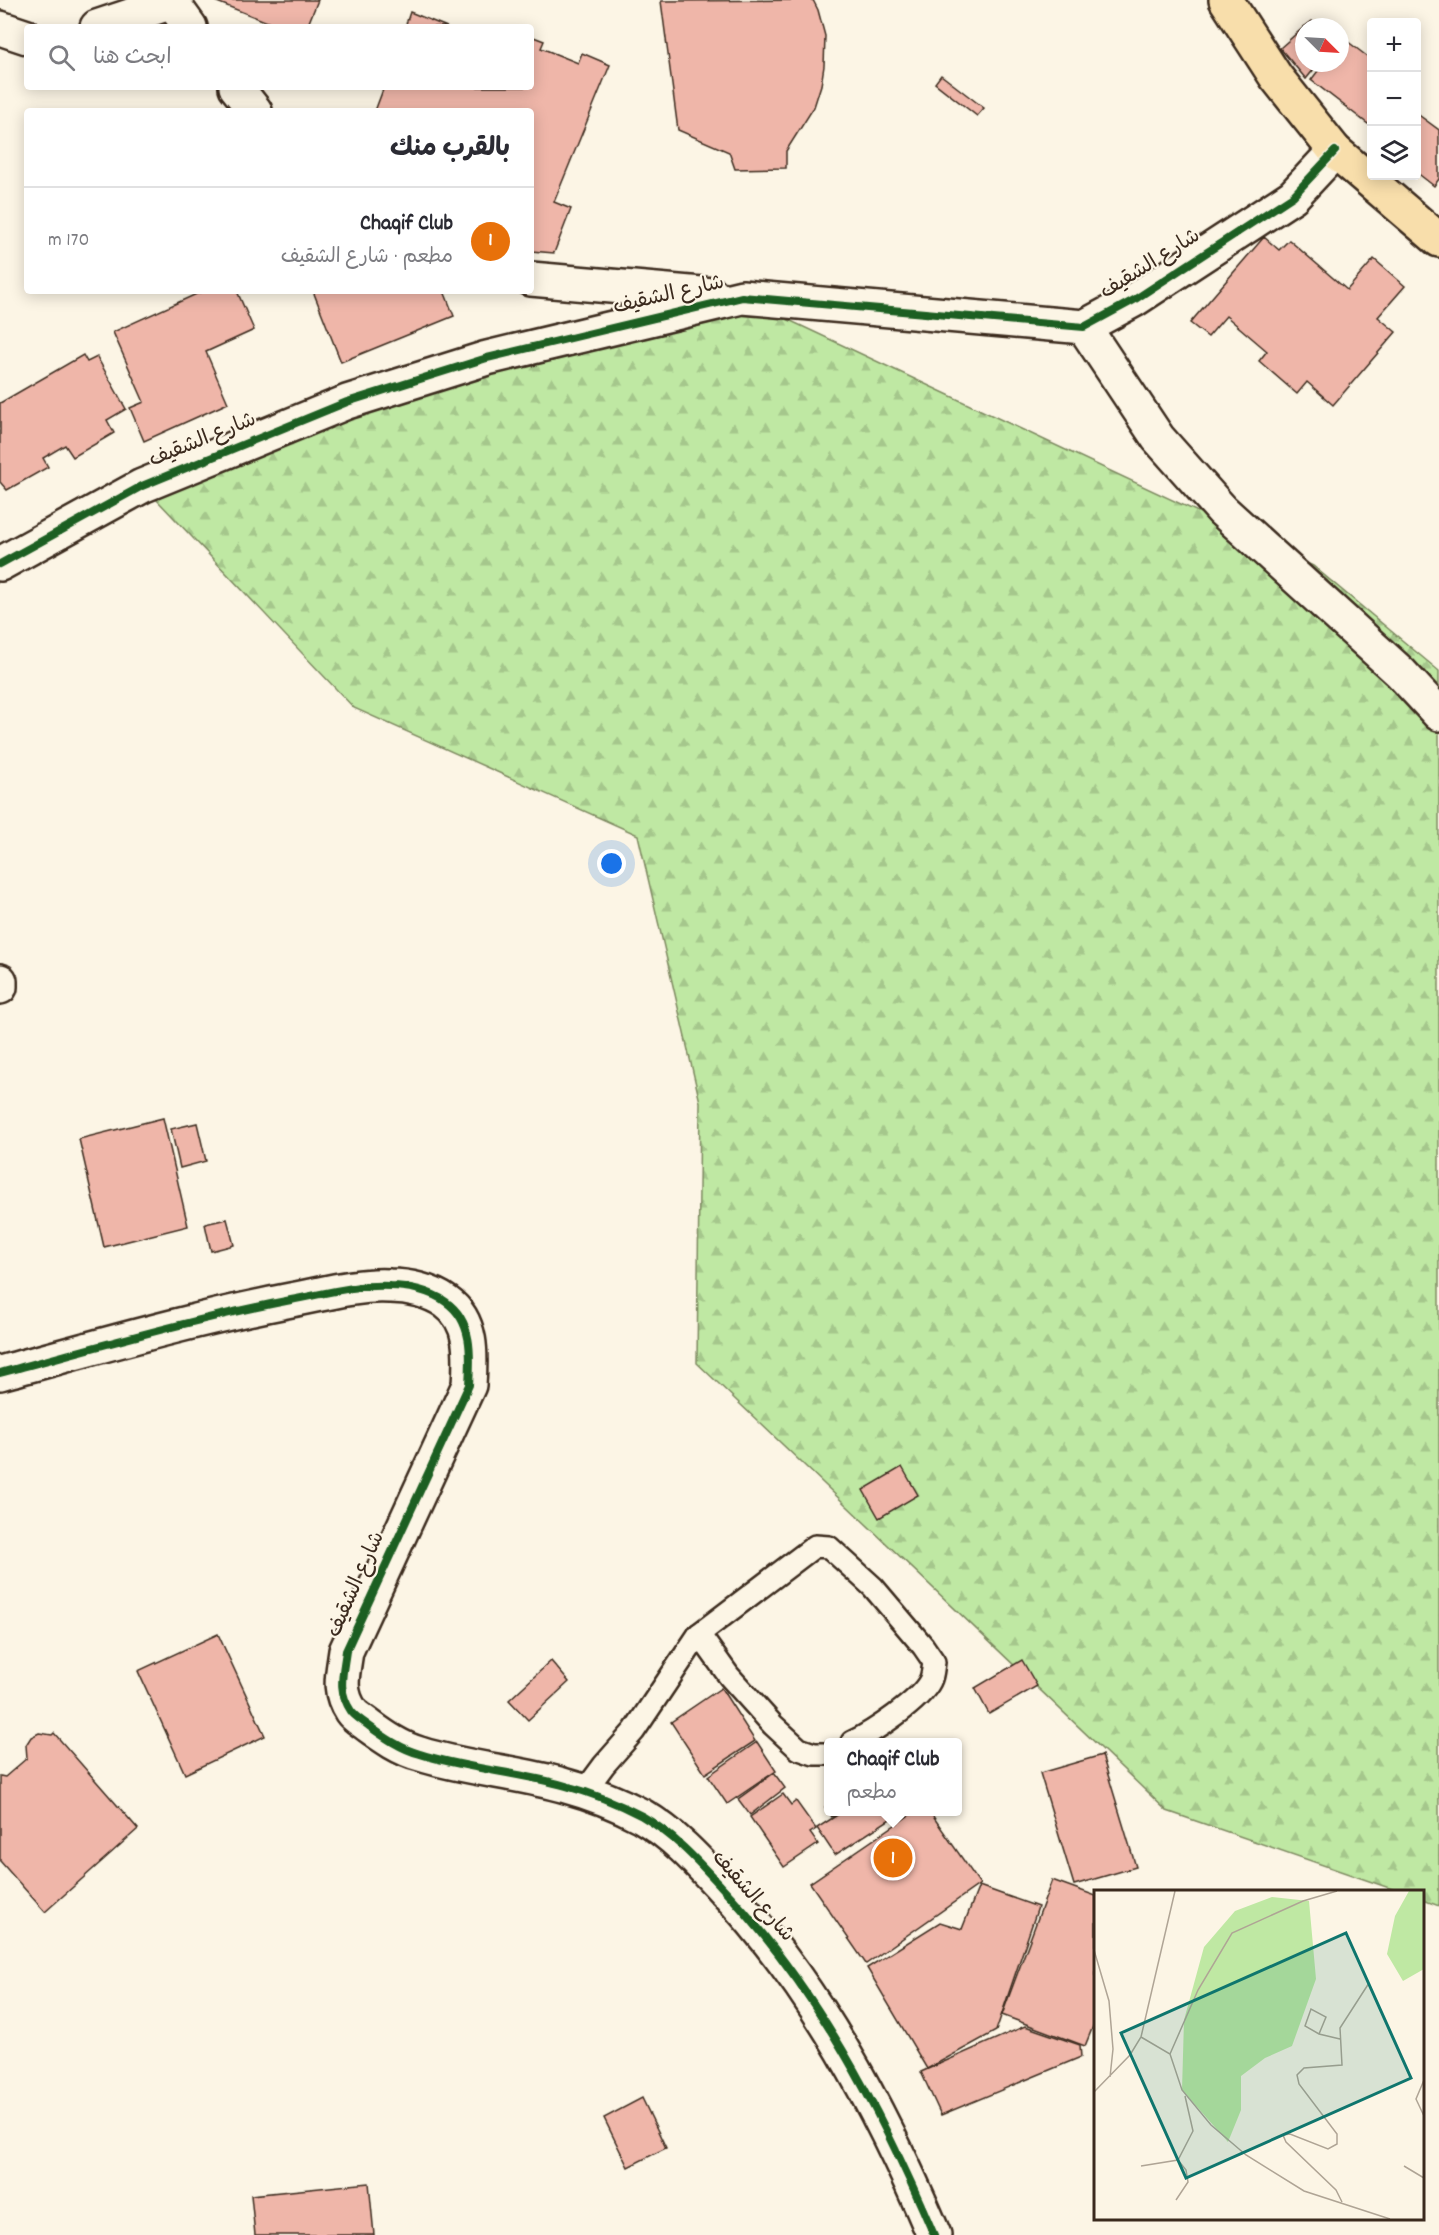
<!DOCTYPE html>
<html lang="ar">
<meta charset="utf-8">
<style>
body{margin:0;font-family:Dekko,"Playpen Sans Arabic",sans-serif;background:#f2f2f3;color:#2b2b33;direction:rtl}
.controls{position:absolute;right:18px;top:18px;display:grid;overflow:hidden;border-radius:6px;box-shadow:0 3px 15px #0003}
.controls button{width:54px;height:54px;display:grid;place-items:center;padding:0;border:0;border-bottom:2px solid #e1e1e2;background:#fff;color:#2b2b33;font:30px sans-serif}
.compass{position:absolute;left:1295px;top:18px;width:54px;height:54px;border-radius:50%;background:#fff;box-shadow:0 3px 15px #0003;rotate:114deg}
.you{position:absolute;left:612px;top:864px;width:21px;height:21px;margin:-15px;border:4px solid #fff;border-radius:50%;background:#1a73e8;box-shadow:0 0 0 9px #1a73e833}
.badge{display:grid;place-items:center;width:39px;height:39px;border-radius:50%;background:#0f766e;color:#fff;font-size:20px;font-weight:700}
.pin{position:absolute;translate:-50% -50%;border:3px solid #fff;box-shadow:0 2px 6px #0006}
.popup{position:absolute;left:824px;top:1738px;width:138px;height:78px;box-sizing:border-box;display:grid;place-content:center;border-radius:6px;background:#fff;filter:drop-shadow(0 2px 4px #0005);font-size:20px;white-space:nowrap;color:#7c7c81}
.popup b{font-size:22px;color:#2b2b33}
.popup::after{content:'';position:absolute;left:50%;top:100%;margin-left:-12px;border:12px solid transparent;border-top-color:#fff}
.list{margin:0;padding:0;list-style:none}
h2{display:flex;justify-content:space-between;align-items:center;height:78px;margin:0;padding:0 24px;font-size:26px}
h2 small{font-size:20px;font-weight:400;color:#7c7c81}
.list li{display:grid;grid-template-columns:39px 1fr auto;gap:18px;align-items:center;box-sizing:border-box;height:108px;padding:0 24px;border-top:2px solid #e1e1e2}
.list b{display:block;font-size:22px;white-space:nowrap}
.list p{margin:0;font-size:20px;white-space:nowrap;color:#7c7c81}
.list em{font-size:20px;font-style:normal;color:#7c7c81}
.icon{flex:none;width:33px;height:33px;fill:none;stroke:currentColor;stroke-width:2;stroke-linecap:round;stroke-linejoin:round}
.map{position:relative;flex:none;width:1439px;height:2235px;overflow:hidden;direction:ltr}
.search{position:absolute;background:#fff;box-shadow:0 3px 15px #0003;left:24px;top:24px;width:510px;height:66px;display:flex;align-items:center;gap:15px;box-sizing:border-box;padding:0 21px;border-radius:6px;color:#7c7c81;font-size:22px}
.panel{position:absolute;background:#fff;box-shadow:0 3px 15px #0003;left:24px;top:108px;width:510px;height:186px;border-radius:6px;direction:rtl}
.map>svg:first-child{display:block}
.forest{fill:url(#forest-firs);stroke:#7d8960;stroke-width:1.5}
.building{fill:#efb6a9;stroke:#3b2a1e;stroke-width:1.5}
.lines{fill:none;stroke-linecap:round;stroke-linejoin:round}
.lane-casing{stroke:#3b2a1e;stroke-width:26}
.street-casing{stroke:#3b2a1e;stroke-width:38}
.primary-casing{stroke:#3b2a1e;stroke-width:38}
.lane{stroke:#fcf5e5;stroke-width:21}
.street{stroke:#fcf5e5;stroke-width:33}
.primary{stroke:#f8deab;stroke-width:33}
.cycleway-casing{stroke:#fcf5e5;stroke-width:11}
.cycleway{stroke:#1b5e20;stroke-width:8}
.labels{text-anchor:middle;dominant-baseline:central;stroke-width:4.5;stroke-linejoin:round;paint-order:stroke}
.street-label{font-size:21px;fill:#3b2a1e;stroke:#fcf5e5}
.inset-road{fill:none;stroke:#afa495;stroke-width:1.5}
.view{fill:#0f766e;fill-opacity:0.15;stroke:#0f766e;stroke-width:3}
.inset-edge{fill:none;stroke:#3b2a1e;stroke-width:3}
</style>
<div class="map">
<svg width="1439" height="2235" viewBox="0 0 1439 2235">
<defs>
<pattern id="forest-firs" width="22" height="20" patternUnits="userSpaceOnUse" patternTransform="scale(1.5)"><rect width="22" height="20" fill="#bfe8a3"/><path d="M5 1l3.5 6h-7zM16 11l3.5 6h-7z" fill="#a5c78c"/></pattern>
</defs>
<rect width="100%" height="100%" fill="#fcf5e5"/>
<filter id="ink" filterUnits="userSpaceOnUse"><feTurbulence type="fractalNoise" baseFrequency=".0167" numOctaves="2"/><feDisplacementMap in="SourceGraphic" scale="12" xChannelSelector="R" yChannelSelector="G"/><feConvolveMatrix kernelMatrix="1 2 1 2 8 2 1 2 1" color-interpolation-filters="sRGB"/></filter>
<g filter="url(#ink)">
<polygon class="forest" points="742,298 1313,566 1439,671 1439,1906 1423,1900 1422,1892 1398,1891 1167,1811 697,1363 700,1102 638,835 354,708 139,481 326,414"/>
<g class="building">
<polygon points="212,0 318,0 307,27 280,27"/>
<polygon points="813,0 818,10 825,36 824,66 821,85 814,107 786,151 786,168 735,169 729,152 678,130 661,1"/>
<polygon points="410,12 447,27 405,27"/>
<polygon points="1312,21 1317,27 1304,27"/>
<polygon points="1304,27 1304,63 1319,63 1306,79 1280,48"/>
<polygon points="531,36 544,41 541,48 578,63 582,53 610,65 554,202 571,209 554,253 531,251 531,111 375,111 384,87 531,87"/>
<polygon points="1343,38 1372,60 1372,120 1368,124 1311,80 1324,63 1340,63 1340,42"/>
<polygon points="941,75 984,108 977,116 935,83"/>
<polygon points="1416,113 1439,130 1439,179 1434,186 1416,172"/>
<polygon points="1264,237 1279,250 1289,240 1347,290 1374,259 1405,286 1378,317 1396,332 1333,405 1307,382 1297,394 1259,361 1267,351 1226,316 1208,337 1190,323"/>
<polygon points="203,291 237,291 254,330 206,352 228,403 144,441 130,408 144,402 113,332"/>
<polygon points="313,291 444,291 454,316 341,362"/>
<polygon points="83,355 87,362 97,357 126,409 107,420 114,433 73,457 65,445 43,458 48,467 7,490 0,482 0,403"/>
<polygon points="163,1118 188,1226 104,1247 79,1139"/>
<polygon points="197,1123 206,1161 180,1168 171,1129"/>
<polygon points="227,1219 234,1245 211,1251 205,1224"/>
<polygon points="902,1467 918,1495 879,1518 863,1490"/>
<polygon points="218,1634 265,1736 185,1774 138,1671"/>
<polygon points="1022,1660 1037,1686 989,1714 975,1688"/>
<polygon points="551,1661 569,1682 528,1720 509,1700"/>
<polygon points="721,1688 755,1741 705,1774 671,1722"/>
<polygon points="39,1733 52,1735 54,1733 138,1829 45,1912 0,1861 0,1776 5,1777 27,1758 26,1745 31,1737"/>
<polygon points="757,1742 776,1771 727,1804 708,1776"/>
<polygon points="1102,1755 1136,1867 1074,1885 1040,1773"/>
<polygon points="774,1773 785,1788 750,1815 738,1799"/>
<polygon points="783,1794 791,1805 796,1801 816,1829 810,1833 818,1844 784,1867 750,1817"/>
<polygon points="828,1805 828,1812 840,1812 832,1817 825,1807"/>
<polygon points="842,1812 901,1812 835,1855 817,1828"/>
<polygon points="914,1812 930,1812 980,1884 866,1964 810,1883"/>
<polygon points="1052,1880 1096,1896 1096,2019 1085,2046 1002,2015"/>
<polygon points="979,1886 1038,1907 996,2031 927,2069 867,1968 940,1922 962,1929"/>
<polygon points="1025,2026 1080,2045 1081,2057 941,2115 921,2072"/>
<polygon points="642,2098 666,2148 628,2167 604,2118"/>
<polygon points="369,2183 374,2235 255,2235 251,2195"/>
</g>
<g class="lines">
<g class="lane-casing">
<g id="lane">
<polyline points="699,1634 729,1676 773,1725 799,1749 814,1754 828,1754"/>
<path d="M584,1792L604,1765L634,1731L699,1634L815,1546L829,1547L873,1587L923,1646L934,1662C933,1668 933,1675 930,1681C920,1701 872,1733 852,1742"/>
</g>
</g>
<g class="street-casing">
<g id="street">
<polyline points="172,0 172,2 190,27"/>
<polyline points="97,27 172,2"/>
<polyline points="0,28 27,37"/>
<polyline points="236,87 255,111"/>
<polyline points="531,279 713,295"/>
<polyline points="1084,327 1158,438 1222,510 1400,672 1439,714"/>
<polyline points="0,564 142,486 347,402 487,358 742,297 1084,327 1134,300 1293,196 1335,151"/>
<polyline points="0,981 0,987"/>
<path d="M0,1373C97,1347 193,1319 291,1300C323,1294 357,1284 390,1286C408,1286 431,1291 446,1302C473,1321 471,1355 469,1385L346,1651C343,1674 337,1690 351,1711C355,1717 363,1721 369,1726C384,1737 401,1749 420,1754C467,1769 518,1772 566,1786C592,1793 619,1804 642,1816C673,1834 696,1859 720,1885C815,1985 880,2108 934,2235"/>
</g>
</g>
<g class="primary-casing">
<polyline id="primary" points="1226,0 1276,77 1335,151 1439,240"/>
</g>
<use href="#lane" class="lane"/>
<use href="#street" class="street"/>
<use href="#primary" class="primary"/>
<g class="cycleway-casing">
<g id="cycleway">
<polyline points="0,564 142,486 347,402 487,358 742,297 1084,327 1134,300 1293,196 1335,151"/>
<path d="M0,1373C97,1347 193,1319 291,1300C323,1294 357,1284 390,1286C408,1286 431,1291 446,1302C473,1321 471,1355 469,1385L346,1651C343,1674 337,1690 351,1711C355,1717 363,1721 369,1726C384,1737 401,1749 420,1754C467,1769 518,1772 566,1786C592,1793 619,1804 642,1816C673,1834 696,1859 720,1885C815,1985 880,2108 934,2235"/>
</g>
</g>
<use href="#cycleway" class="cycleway"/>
</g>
</g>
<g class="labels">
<g class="street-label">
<text transform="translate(1151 265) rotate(-32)">شارع الشقيف</text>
<text transform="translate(669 296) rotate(-13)">شارع الشقيف</text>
<text transform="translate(203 441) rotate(-22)">شارع الشقيف</text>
<text transform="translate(357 1585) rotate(-66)">شارع الشقيف</text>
<text transform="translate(752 1897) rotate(49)">شارع الشقيف</text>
</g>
</g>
<g transform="translate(1094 1890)">
<rect width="330" height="330" fill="#fcf5e5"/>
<path d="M315,1H330V79L309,91L293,64L301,26ZM178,7L215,11L222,89L198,156L171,168L147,186V220L134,252L88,200L90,130L110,57L141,21Z" fill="#bfe8a3"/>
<path class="inset-road" d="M0,60L15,111L19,159L16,187M225,144L232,127L217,119L211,136L225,144L246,149M47,147L76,164L88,200L117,235L152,265L210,301L296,329M76,164L104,100L138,43L209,11L243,1M330,190L322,209L330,226M0,202L36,165L47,147L81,1M47,276L84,270L99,241L91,206M310,276L330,288M82,310L94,292L92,280L84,270M248,312L242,300L192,252L189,245L196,244L234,259L243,254V244L205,194L203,185L210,178L248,175L246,138L275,93"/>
<path class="view" d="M252,43L317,188L92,288L27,143Z"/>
<rect width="330" height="330" class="inset-edge"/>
</g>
</svg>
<div class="controls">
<button>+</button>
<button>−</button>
<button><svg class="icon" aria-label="layers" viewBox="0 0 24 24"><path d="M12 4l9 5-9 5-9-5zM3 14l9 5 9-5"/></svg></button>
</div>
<svg class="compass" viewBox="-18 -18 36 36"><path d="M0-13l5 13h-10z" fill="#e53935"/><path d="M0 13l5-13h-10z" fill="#7c7c81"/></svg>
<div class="you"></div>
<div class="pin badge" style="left:893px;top:1858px;background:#e8710a">1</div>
<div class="popup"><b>Chaqif Club</b>مطعم</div>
<div class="search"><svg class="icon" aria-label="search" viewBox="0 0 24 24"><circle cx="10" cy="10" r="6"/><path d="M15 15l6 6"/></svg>ابحث هنا</div>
<section class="panel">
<h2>بالقرب منك<small></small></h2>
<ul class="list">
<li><span class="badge" style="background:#e8710a">1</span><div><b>Chaqif Club</b><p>مطعم · شارع الشقيف</p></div><em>170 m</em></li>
</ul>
</section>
</div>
